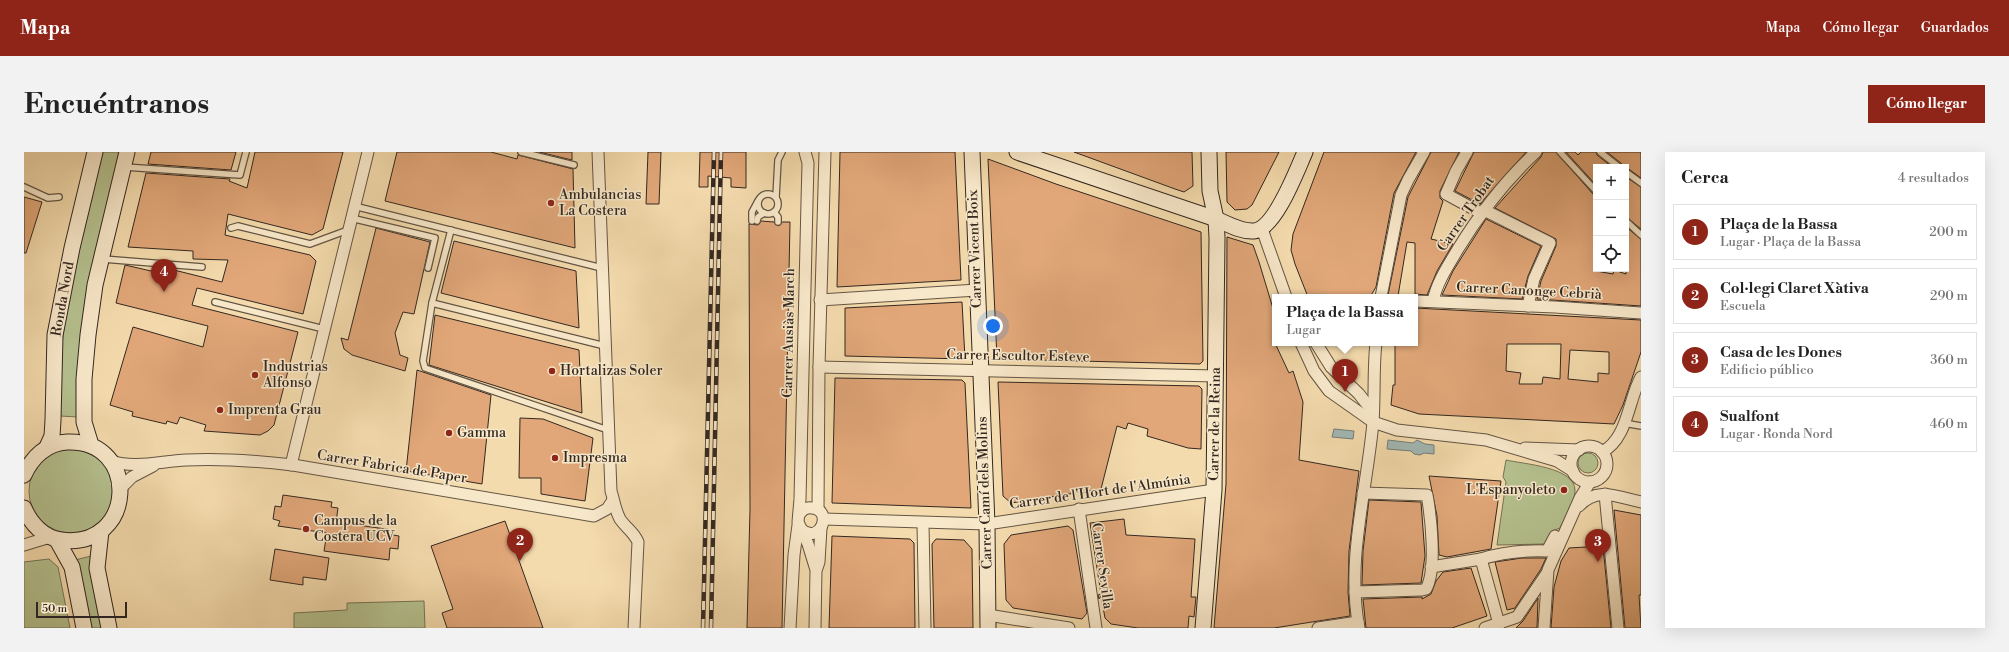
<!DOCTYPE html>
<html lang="es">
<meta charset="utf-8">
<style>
body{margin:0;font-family:"Libre Bodoni",serif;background:#f2f2f2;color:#222}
.controls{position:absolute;right:12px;top:12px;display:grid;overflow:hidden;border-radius:0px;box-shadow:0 4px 16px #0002}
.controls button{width:36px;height:36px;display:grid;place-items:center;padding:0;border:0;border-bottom:1px solid #e0e0e0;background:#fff;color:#222;font:20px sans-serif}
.scale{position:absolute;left:12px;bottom:10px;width:91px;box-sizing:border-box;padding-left:4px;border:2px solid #332821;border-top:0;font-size:11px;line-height:14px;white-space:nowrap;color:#332821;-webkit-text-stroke:3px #f8e8ca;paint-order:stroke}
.you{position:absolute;left:969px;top:174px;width:14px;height:14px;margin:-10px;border:3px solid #fff;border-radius:50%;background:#1a73e8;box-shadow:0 0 0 6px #1a73e833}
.badge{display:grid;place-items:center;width:26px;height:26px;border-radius:50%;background:#8f2418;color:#fff;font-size:13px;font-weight:700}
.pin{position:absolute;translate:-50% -33px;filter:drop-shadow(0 1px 2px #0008)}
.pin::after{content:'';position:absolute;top:21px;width:14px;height:12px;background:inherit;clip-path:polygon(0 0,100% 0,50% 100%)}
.popup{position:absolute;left:1248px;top:142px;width:146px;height:52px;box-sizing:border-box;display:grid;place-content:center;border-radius:0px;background:#fff;filter:drop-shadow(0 1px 3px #0005);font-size:13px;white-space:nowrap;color:#767676}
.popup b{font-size:15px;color:#222}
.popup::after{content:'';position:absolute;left:50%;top:100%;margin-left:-8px;border:8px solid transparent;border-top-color:#fff}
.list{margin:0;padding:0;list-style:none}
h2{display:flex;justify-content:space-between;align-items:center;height:52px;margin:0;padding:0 16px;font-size:17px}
h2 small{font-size:13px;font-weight:400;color:#767676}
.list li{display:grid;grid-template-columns:26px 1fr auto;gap:12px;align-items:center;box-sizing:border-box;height:56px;margin:0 8px 8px;padding:0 8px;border:1px solid #e0e0e0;border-radius:0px}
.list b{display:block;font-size:15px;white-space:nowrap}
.list p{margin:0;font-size:13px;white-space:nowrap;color:#767676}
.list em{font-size:13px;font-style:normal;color:#767676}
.icon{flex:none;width:22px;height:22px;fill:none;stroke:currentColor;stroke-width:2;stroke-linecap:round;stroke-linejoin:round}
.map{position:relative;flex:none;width:1617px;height:476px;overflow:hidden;border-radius:0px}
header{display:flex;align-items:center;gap:24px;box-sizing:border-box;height:56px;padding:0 20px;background:#8f2418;color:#fff}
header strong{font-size:19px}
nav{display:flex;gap:22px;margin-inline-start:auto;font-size:14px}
.intro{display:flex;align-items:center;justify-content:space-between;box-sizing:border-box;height:96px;padding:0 24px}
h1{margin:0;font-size:28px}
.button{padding:10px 18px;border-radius:0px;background:#8f2418;color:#fff;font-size:14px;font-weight:700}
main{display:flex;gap:24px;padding:0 24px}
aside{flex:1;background:#fff;border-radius:0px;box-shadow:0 4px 16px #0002}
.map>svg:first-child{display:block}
.green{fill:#b5c18f;stroke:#747458}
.water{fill:#a1b8b5;stroke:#757e7a}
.building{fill:#e1a779;stroke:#332821;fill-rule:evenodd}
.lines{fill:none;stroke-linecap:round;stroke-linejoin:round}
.lane-casing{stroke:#635544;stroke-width:8}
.street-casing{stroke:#635544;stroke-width:13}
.secondary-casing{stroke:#332821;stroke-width:17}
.lane{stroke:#f8e8ca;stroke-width:5.5}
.street{stroke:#f8e8ca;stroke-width:11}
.secondary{stroke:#f8e8ca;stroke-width:15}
.rail-casing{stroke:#332821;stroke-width:4.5}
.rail{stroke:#f8e8ca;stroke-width:3;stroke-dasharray:9;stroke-linecap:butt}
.poi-dot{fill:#8f2418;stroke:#f8e8ca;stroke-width:1.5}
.labels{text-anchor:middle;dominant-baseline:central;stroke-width:3;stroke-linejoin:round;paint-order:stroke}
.poi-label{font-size:14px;fill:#332821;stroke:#f8e8ca;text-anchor:start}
.street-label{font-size:14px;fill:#332821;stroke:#f8e8ca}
</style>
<header>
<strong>Mapa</strong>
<nav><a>Mapa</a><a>Cómo llegar</a><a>Guardados</a></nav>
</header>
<div class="intro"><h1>Encuéntranos</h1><a class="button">Cómo llegar</a></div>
<main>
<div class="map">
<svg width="1617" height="476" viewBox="0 0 1617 476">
<rect width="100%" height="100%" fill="#f4dbad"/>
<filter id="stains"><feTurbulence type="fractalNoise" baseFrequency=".005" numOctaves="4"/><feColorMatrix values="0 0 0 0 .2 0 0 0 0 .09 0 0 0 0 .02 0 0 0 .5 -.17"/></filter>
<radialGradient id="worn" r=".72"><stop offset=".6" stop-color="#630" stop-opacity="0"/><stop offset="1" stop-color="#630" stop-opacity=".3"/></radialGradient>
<g class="green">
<polygon points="77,0 97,0 64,136 55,199 54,265 36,264 38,191 49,118"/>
<circle cx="47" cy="339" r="42"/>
<circle cx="1564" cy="311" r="10"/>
<path d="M1482,308C1499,312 1552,315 1551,339C1551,351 1541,365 1536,376L1528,379L1521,392L1473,393L1482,330L1479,325Z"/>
<polygon points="67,404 81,476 64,476 51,408"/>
<polygon points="25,407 34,415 46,476 0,476 0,410"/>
<polygon points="400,449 401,476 270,476 270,461 323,458 323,451"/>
</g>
<g class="water">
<polygon points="1310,277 1330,279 1329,287 1308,285"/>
<polygon points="1364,288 1389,291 1393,288 1401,292 1410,293 1410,302 1400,301 1396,303 1390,302 1387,299 1363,297"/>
</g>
<g class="building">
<polygon points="127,0 212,0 207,18 124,12"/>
<polygon points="231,0 319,0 299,77 288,83 204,62 201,83 286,103 292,109 279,162 173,136 168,153 274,180 250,273 244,279 236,283 180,279 182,273 156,265 153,272 143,269 142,272 108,264 109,260 86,253 109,175 179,195 184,174 92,151 101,113 140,122 142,116 198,130 204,108 169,107 169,99 104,95 122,21 206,27 205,29 223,36"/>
<polygon points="373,0 467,0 493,7 494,3 549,17 551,96 361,49"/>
<polygon points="515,0 548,0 548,8"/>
<polygon points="624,0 637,0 635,52 622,52"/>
<polygon points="676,0 722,0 722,36 707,35 707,26 684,24 684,35 675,35"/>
<polygon points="816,0 931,0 937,128 813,135"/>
<polygon points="1050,0 1168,0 1169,34 1160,40 1151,37"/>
<polygon points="1202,0 1255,0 1228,53 1223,57 1211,58 1203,50"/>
<polygon points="1300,0 1392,0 1370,41 1352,135 1346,145 1284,145 1271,112 1267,98 1269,82"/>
<polygon points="1407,0 1435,0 1416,39 1416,46 1419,49 1407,87 1429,92 1413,119 1403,143 1391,142 1391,91 1383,90 1374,144 1364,143 1384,45"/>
<polygon points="1450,0 1502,0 1456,52 1431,39"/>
<polygon points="1519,0 1532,0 1569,42 1572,43 1572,119 1589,122 1590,118 1602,122 1602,75 1617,87 1617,154 1513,147 1517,129 1532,94 1532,87 1471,56 1517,5"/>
<polygon points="1542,0 1551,0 1554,3 1557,0 1572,0 1573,3 1588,15 1572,15 1572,33"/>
<polygon points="1583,0 1617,0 1617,26 1602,15 1599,15 1598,12"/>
<polygon points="964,7 1032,32 1177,80 1179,209 1176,212 973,207"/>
<polygon points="1602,25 1617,35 1617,77 1602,65"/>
<polygon points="0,45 18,50 2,101 0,101"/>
<polygon points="1462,67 1517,94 1504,124 1498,147 1418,143 1429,119"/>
<polygon points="737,69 750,70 754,74 756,73 758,70 766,70 758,476 723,476 726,357 725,72 734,73"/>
<polygon points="352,76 406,90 390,162 379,160 371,181 376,203 384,206 381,219 328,203 320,197 317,186 324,188"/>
<polygon points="1203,85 1229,93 1235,110 1251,163 1251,191 1265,221 1269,219 1279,250 1275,308 1335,319 1325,399 1324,440 1326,464 1250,476 1190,476 1202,332"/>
<polygon points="430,89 552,119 555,176 417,141"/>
<polygon points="938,150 941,207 821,204 821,156"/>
<path d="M1391,156L1617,168V200L1599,253L1590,272L1395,262L1367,253L1369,233H1371V191H1391ZM1483,192H1537L1536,227L1519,225L1518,232H1495L1497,221L1482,219ZM1546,198L1585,200V222L1574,221V230L1544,227Z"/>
<polygon points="411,163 555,198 558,261 405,213"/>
<polygon points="393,218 467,243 458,332 382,319"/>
<polygon points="811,226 938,228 941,231 947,356 808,351"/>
<polygon points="974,230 1175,234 1178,237 1177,297 1164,296 1123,284 1124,277 1104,271 1102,277 1093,274 1077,337 987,351 979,344"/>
<polygon points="496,266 519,267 569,286 561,349 517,342 517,326 495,326"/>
<polygon points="1405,324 1477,329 1467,397 1423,405 1415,403 1413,364"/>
<polygon points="259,343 308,350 307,355 314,356 312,370 369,378 369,383 375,384 374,397 366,396 365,408 300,399 303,381 254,374 256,369 249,367 251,354 257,355"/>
<polygon points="1345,348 1397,350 1401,404 1397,431 1338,433 1339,399"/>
<polygon points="1590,358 1617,363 1617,443 1615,443 1617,476 1601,476"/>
<polygon points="1100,367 1102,383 1171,387 1167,445 1172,445 1170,465 1165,464 1164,476 1114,476 1087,472 1081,466 1077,444 1075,447 1074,443 1077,442 1066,371"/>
<polygon points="481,369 519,476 423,476 418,461 429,457 407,394"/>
<polygon points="1044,374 1049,378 1063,461 1058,467 989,456 982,448 980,392 987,383"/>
<polygon points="808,384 886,387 890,391 891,476 805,476"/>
<polygon points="912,387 940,388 948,397 949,476 910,476 908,392"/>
<polygon points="1579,394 1587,476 1527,476 1530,435 1537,409 1545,396"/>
<polygon points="251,397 305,406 302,428 279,425 279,433 246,428"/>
<polygon points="1498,406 1522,406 1517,417 1491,456 1483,458 1471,410"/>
<polygon points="1447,416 1463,464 1428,476 1342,476 1339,447 1398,445 1398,447 1407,442 1412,429 1419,420"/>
<polygon points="1514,446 1513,476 1492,476 1499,469"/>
</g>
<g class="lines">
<g class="lane-casing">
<g id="lane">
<polyline points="497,0 550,13"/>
<polyline points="1536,0 1572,39"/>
<polyline points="1576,0 1595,15"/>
<polyline points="101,15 216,23 222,0"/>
<polyline points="1602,20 1617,31"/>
<polyline points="0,35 24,46 35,45"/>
<circle cx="744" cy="52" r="10"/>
<polyline points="752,45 754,8 758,0"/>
<polyline points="330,54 578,116"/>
<polyline points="750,60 754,65 754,70"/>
<polyline points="327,66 411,86 404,116"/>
<polyline points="728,69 728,60 734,49"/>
<polyline points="733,69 734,65 740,61"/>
<polyline points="1602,69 1617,83"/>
<polyline points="207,76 214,74 286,92 324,78"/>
<polyline points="427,78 408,151 399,209 401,216 584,278"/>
<polyline points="79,107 178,115"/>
<polyline points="191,150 300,177"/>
<polyline points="408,151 581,194"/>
<polyline points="1600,271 1617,274"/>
</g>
</g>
<g class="street-casing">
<g id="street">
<path d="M574,0L587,339C590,348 591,358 596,367C602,376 610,380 614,390L610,476"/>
<polyline points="781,0 784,11 783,50 776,347 774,370 784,392 792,418 791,476"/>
<polyline points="1443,0 1432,19 1422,42 1457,61"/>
<polyline points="1460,58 1526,91 1510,127 1504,154"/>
<polyline points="1238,77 1262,145"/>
<polyline points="1357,145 1377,43 1384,28 1400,0"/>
<polyline points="796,148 953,138"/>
<polyline points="1391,149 1531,155 1617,161"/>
<path d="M1409,149C1413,130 1424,114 1434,97C1456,61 1481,29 1512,0"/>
<polyline points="1277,191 1290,219 1305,239 1349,270 1373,278 1462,288 1533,309 1549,319"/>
<polyline points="1292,191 1307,215 1335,242 1349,260"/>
<polyline points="795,215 1192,224"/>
<circle cx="1565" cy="312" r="18"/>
<polyline points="1501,296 1555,298"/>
<path d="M1578,300C1604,287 1604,248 1617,225"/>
<path d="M87,309C111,317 137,309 162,308C198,306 234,309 269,313L570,364L583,357L589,348"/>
<polyline points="267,313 344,0"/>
<polyline points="97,336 108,325 129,314"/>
<polyline points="1581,342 1594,476"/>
<path d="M1555,354C1573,334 1594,345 1617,350"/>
<polyline points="794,357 795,215 801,0"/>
<polyline points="1055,357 1072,476"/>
<path d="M775,363C778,358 782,355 788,356C810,358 796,394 777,377"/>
<polyline points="800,367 963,372 1190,338"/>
<polyline points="899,372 901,476"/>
<polyline points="0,393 26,385"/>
<path d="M1457,407C1480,400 1499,398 1523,399L1531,384"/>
<polyline points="1407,415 1457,407 1475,472 1474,476"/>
<polyline points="793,416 795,410 797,376"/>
<path d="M1331,440L1398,438L1402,437C1413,418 1407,365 1403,343L1339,341"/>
<polyline points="964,463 1045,476"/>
<polyline points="766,476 770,403 774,373"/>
<polyline points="1294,476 1334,470"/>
<path d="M1335,476C1322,408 1343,338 1349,270C1351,244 1349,217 1352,191"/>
<polyline points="1461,476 1493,465 1523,421"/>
<polyline points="1520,476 1524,418 1556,346 1566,330"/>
</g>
</g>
<g class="secondary-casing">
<g id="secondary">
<polyline points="948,0 963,372 964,476"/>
<path d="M993,0L1192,67C1204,72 1217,80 1230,79C1251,77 1273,18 1281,0"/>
<polyline points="67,293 60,270 60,227 64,183 71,133 103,0"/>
<polyline points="23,295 28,284 29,268 31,183 48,96 71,0"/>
<path d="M0,323C8,305 23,291 43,290C117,287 112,398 37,388C20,386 7,372 0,356"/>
<polyline points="77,379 73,416 85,476"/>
<polyline points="33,388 48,415 60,476"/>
<polyline points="1179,476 1190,338 1193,86 1192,67 1186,39 1185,0"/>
</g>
</g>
<use href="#lane" class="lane"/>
<use href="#street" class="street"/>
<use href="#secondary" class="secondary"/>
<g class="rail-casing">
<g id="rail">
<polyline points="679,476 690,0"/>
<polyline points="687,476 697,0"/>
</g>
</g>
<use href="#rail" class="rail"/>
</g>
<g class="poi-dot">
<circle cx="527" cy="51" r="4"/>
<circle cx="528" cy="219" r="4"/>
<circle cx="231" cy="223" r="4"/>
<circle cx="196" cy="258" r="4"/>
<circle cx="425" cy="281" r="4"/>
<circle cx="531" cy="306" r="4"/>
<circle cx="1540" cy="338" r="4"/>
<circle cx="282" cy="377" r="4"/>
</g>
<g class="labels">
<g class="poi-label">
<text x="535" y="43">Ambulancias<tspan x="535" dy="16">La Costera</tspan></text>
<text x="239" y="215">Industrias<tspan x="239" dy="16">Alfonso</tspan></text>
<text x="536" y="219">Hortalizas Soler</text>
<text x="204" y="258">Imprenta Grau</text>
<text x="433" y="281">Gamma</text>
<text x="539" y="306">Impresma</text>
<text x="1532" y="338" text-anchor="end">L'Espanyoleto</text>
<text x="290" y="369">Campus de la<tspan x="290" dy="16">Costera UCV</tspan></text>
</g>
<g class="street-label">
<text transform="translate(1442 62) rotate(-55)">Carrer Trobat</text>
<text transform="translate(951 97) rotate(-92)">Carrer Vicent Boix</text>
<text transform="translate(1505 139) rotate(3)">Carrer Canonge Cebrià</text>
<text transform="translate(39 147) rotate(-80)">Ronda Nord</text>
<text transform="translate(765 181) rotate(-89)">Carrer Ausiàs March</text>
<text transform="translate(994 204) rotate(1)">Carrer Escultor Esteve</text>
<text transform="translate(1191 272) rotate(-89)">Carrer de la Reina</text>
<text transform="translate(368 315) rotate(9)">Carrer Fabrica de Paper</text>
<text transform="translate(1076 340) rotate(-8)">Carrer de l'Hort de l'Almúnia</text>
<text transform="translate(961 341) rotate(-92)">Carrer Camí dels Molins</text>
<text transform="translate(1078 414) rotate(82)">Carrer Sevilla</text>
</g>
</g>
<rect width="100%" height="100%" filter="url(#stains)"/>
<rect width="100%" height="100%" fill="url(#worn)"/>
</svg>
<div class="controls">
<button>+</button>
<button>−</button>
<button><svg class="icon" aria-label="locate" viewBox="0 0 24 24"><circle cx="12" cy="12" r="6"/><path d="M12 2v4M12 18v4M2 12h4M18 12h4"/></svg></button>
</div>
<div class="scale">50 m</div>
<div class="you"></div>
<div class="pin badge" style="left:1321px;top:240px">1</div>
<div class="popup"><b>Plaça de la Bassa</b>Lugar</div>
<div class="pin badge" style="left:496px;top:409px">2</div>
<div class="pin badge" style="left:1574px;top:410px">3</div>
<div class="pin badge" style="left:140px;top:140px">4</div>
</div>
<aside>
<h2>Cerca<small>4 resultados</small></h2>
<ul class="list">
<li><span class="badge">1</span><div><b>Plaça de la Bassa</b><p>Lugar · Plaça de la Bassa</p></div><em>200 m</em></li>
<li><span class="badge">2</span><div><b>Col·legi Claret Xàtiva</b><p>Escuela</p></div><em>290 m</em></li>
<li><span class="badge">3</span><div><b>Casa de les Dones</b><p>Edificio público</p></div><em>360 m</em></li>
<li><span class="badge">4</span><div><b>Sualfont</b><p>Lugar · Ronda Nord</p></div><em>460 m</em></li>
</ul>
</aside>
</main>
